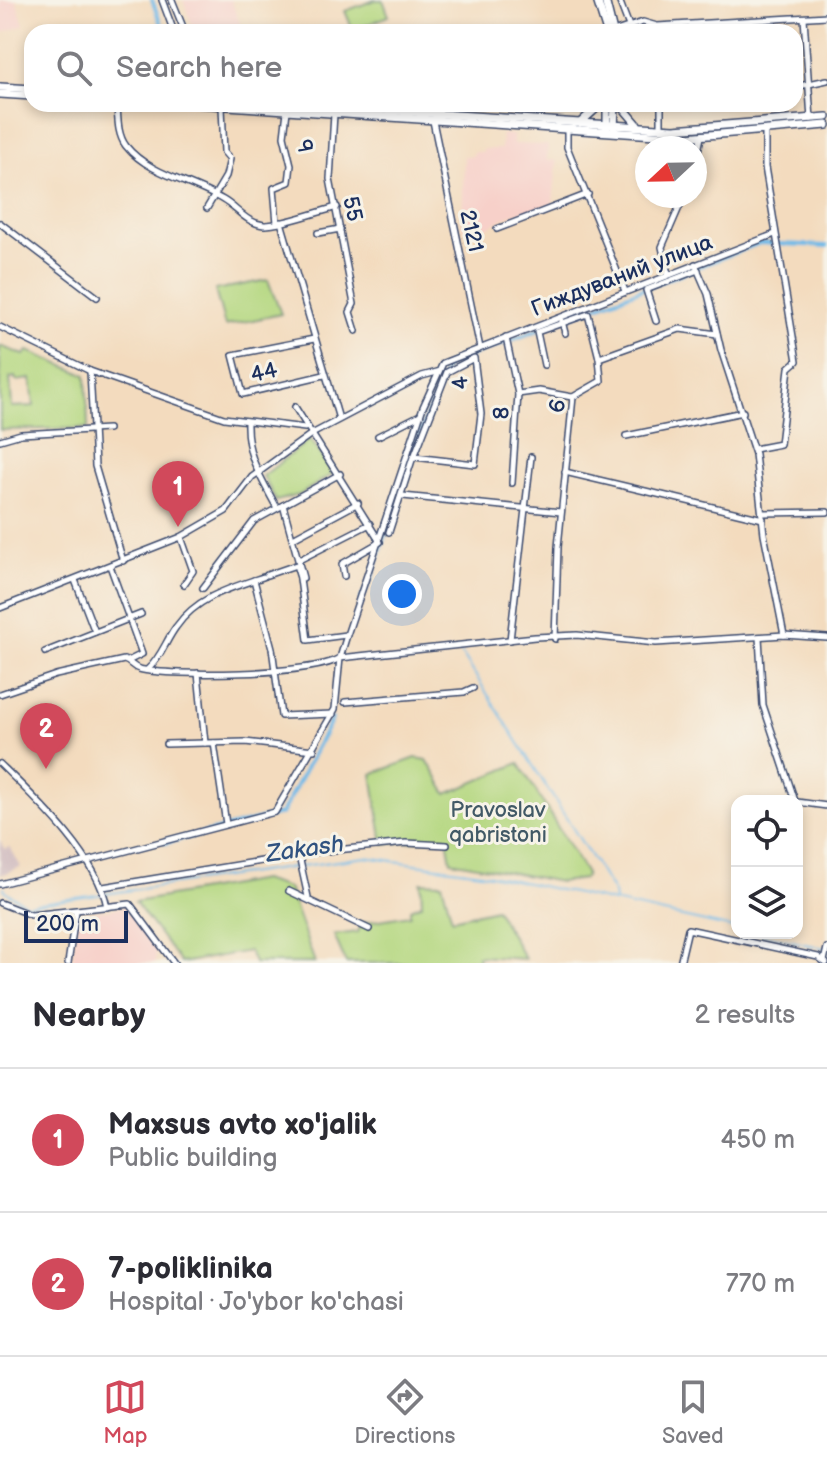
<!DOCTYPE html>
<meta charset="utf-8">
<style>
body{margin:0;font-family:"Balsamiq Sans",sans-serif;background:#f2f2f3;color:#2b2b33}
.controls{position:absolute;right:24px;bottom:24px;display:grid;overflow:hidden;border-radius:16px;box-shadow:0 4px 12px #0003}
.controls button{width:72px;height:72px;display:grid;place-items:center;padding:0;border:0;border-bottom:2px solid #e1e1e2;background:#fff;color:#2b2b33;font:40px sans-serif}
.compass{position:absolute;left:635px;top:136px;width:72px;height:72px;border-radius:50%;background:#fff;box-shadow:0 4px 12px #0003;rotate:248deg}
.scale{position:absolute;left:24px;bottom:20px;width:104px;box-sizing:border-box;padding-left:8px;border:4px solid #1b2f5e;border-top:0;font-size:22px;line-height:28px;white-space:nowrap;color:#1b2f5e;-webkit-text-stroke:6px #f7f3e8;paint-order:stroke}
.you{position:absolute;left:402px;top:594px;width:28px;height:28px;margin:-20px;border:6px solid #fff;border-radius:50%;background:#1a73e8;box-shadow:0 0 0 12px #1a73e833}
.badge{display:grid;place-items:center;width:52px;height:52px;border-radius:50%;background:#d1495b;color:#fff;font-size:26px;font-weight:700}
.pin{position:absolute;translate:-50% -66px;filter:drop-shadow(0 2px 4px #0008)}
.pin::after{content:'';position:absolute;top:42px;width:28px;height:24px;background:inherit;clip-path:polygon(0 0,100% 0,50% 100%)}
.list{margin:0;padding:0;list-style:none}
h2{display:flex;justify-content:space-between;align-items:center;height:104px;margin:0;padding:0 32px;font-size:34px}
h2 small{font-size:26px;font-weight:400;color:#7c7c81}
.list li{display:grid;grid-template-columns:52px 1fr auto;gap:24px;align-items:center;box-sizing:border-box;height:144px;padding:0 32px;border-top:2px solid #e1e1e2}
.list b{display:block;font-size:30px;white-space:nowrap}
.list p{margin:0;font-size:26px;white-space:nowrap;color:#7c7c81}
.list em{font-size:26px;font-style:normal;color:#7c7c81}
.icon{flex:none;width:44px;height:44px;fill:none;stroke:currentColor;stroke-width:2;stroke-linecap:round;stroke-linejoin:round}
.map{position:relative;flex:none;width:827px;height:963px;overflow:hidden}
.search{position:absolute;background:#fff;box-shadow:0 4px 12px #0003;left:24px;right:24px;top:24px;height:88px;display:flex;align-items:center;gap:20px;box-sizing:border-box;padding:0 28px;border-radius:24px;color:#7c7c81;font-size:30px}
.sheet{height:392px;background:#fff}
nav{display:flex;justify-content:space-around;align-items:center;box-sizing:border-box;height:112px;border-top:2px solid #e1e1e2;background:#fff;font-size:22px;color:#7c7c81}
nav a{display:grid;justify-items:center;gap:4px}
nav .on{color:#d1495b}
.map>svg:first-child{display:block}
.built{fill:#f7d0c9}
.industrial{fill:#d2bec1}
.green{fill:#b4d77f;stroke:#68836e;stroke-width:2;fill-rule:evenodd}
.lines{fill:none;stroke-linecap:round;stroke-linejoin:round}
.stream{stroke:#6fbae8;stroke-width:2}
.canal{stroke:#6fbae8;stroke-width:4}
.minor-casing{stroke:#3b496c;stroke-width:8}
.major-casing{stroke:#3b496c;stroke-width:10}
.minor{stroke:#fff;stroke-width:5}
.major{stroke:#fff;stroke-width:7}
.labels{text-anchor:middle;dominant-baseline:central;stroke-width:6;stroke-linejoin:round;paint-order:stroke}
.street-label{font-size:22px;fill:#1b2f5e;stroke:#f7f3e8}
.park-label{font-size:22px;fill:#415966;stroke:#f7f3e8}
.water-label{font-size:24px;font-style:italic;fill:#305280;stroke:#f7f3e8}
</style>
<div class="map">
<svg width="827" height="963" viewBox="0 0 827 963">
<rect width="100%" height="100%" fill="#f7f3e8"/>
<filter id="ink" filterUnits="userSpaceOnUse"><feTurbulence type="fractalNoise" baseFrequency=".0125" numOctaves="2"/><feDisplacementMap in="SourceGraphic" scale="16" xChannelSelector="R" yChannelSelector="G"/><feConvolveMatrix kernelMatrix="1 2 1 2 8 2 1 2 1" color-interpolation-filters="sRGB"/></filter>
<filter id="wash" filterUnits="userSpaceOnUse"><feTurbulence type="fractalNoise" baseFrequency=".006" numOctaves="4" result="noise"/><feDisplacementMap in="SourceGraphic" scale="32" xChannelSelector="R" yChannelSelector="G"/><feGaussianBlur stdDeviation="1.8" result="paint"/><feColorMatrix in="noise" values="0 0 0 0 0 0 0 0 0 0 0 0 0 0 0 0 0 1.4 0 .05"/><feComposite in="paint" operator="in"/></filter>
<g filter="url(#wash)">
<rect width="100%" height="100%" fill="#f3dbbe"/>
<g class="built">
<polygon points="0,0 16,0 24,25 0,34"/>
<polygon points="183,0 231,0 243,32 195,32"/>
<polygon points="502,134 513,135 513,144 548,145 547,160 557,161 553,203 508,216 472,236 462,227 464,156 473,156 474,152 483,152 483,149 501,149"/>
<polygon points="129,906 156,949 155,963 72,963 78,915"/>
</g>
<polygon class="industrial" points="0,840 5,849 10,847 21,867 0,875"/>
<g class="green">
<polygon points="375,0 383,0 389,16 353,30 345,11"/>
<polygon points="268,280 281,314 225,326 215,290"/>
<path d="M0,346L24,355L28,351L86,375L88,428L0,430ZM15,377L16,381L31,379L34,406L12,407L10,378Z"/>
<polygon points="310,439 334,473 299,495 276,501 263,476"/>
<polygon points="416,758 427,760 447,794 519,763 586,874 584,879 560,882 451,861 447,838 383,844 372,774"/>
<polygon points="262,880 288,888 315,963 254,963 249,951 181,963 135,902"/>
<polygon points="421,882 442,883 452,919 496,909 525,959 478,956 479,963 346,963 334,935 358,932 362,923 410,915 410,909 422,904"/>
</g>
<g class="lines">
<g class="stream">
<polyline points="460,651 614,893 615,901"/>
<polyline points="4,887 5,891 27,905 365,857 481,873 737,929"/>
<polyline points="755,933 824,948"/>
</g>
<g class="canal">
<polyline points="152,0 164,32"/>
<polyline points="554,323 760,243 827,246"/>
<polyline points="361,599 372,578 411,454 447,365 538,330"/>
<polyline points="165,843 281,814 332,719"/>
</g>
</g>
</g>
<g filter="url(#ink)">
<g class="lines">
<g class="minor-casing">
<g id="minor">
<polyline points="162,0 174,32"/>
<polyline points="172,0 185,32"/>
<polyline points="619,0 629,26"/>
<polyline points="804,18 811,119"/>
<polyline points="613,32 643,22 657,26 827,16"/>
<polyline points="795,87 827,80"/>
<path d="M117,104C118,118 117,134 126,146C148,174 193,182 223,200C237,208 246,223 264,225C279,226 321,211 337,207"/>
<polyline points="334,114 330,179 354,304 350,312 356,331"/>
<polyline points="433,121 480,348"/>
<polyline points="661,128 661,104"/>
<polyline points="567,129 567,147 625,291"/>
<polyline points="695,166 701,137"/>
<polyline points="207,208 226,176 230,159 224,152 222,107"/>
<polyline points="281,222 339,419"/>
<polyline points="0,223 97,297"/>
<polyline points="277,223 274,188 289,182 291,165 284,136 287,111"/>
<polyline points="497,229 588,194"/>
<polyline points="318,233 340,229"/>
<polyline points="695,264 708,294 721,350 755,454 764,534 784,635"/>
<polyline points="668,274 662,247 684,196"/>
<polyline points="562,321 565,333"/>
<polyline points="656,321 646,290 698,270"/>
<polyline points="0,327 90,371 95,466 123,561"/>
<polyline points="506,338 518,394 512,483"/>
<polyline points="314,339 233,355 243,394 324,375"/>
<polygon points="474,358 481,414 475,464 414,457 447,372"/>
<polyline points="599,358 680,329 717,334"/>
<polyline points="544,365 537,332 588,314 599,358 601,381 573,397 558,547 555,639"/>
<polyline points="90,371 224,418 305,428"/>
<polyline points="518,394 539,391 572,397"/>
<polyline points="295,407 380,542 342,564 344,576"/>
<path d="M247,423C246,455 261,478 276,506"/>
<polyline points="378,436 420,415"/>
<polyline points="626,436 743,412"/>
<polyline points="0,440 21,434 108,429"/>
<polyline points="754,449 780,444 789,368 797,361 765,167 765,131"/>
<polyline points="565,472 763,519"/>
<polyline points="403,496 561,512"/>
<polyline points="283,505 303,578 300,579 308,640 346,635"/>
<polyline points="763,513 827,512"/>
<polyline points="389,532 413,457"/>
<polyline points="181,537 193,571 184,584"/>
<polyline points="293,538 358,503"/>
<polyline points="299,560 370,524"/>
<polyline points="110,566 142,654 128,661"/>
<polyline points="267,575 296,565 300,578"/>
<polyline points="75,580 95,632"/>
<polyline points="254,580 272,648 281,716 333,714"/>
<polyline points="203,588 254,521 340,474"/>
<polyline points="0,608 181,537 226,511 252,477 310,435 422,376 437,372"/>
<polyline points="759,637 763,705 795,801"/>
<polyline points="510,640 531,457"/>
<polyline points="45,652 141,614"/>
<path d="M148,669C161,658 166,640 176,627C197,597 230,588 263,577"/>
<polyline points="198,673 205,743"/>
<path d="M0,694L56,675L124,660C131,662 132,667 139,669C171,677 313,675 340,658L535,637L577,635L656,643L784,635L827,638"/>
<polyline points="345,702 464,692 473,688"/>
<polyline points="214,743 226,824"/>
<polyline points="166,744 245,742 314,750"/>
<path d="M0,764C36,799 98,857 107,907"/>
<polyline points="797,802 827,806"/>
<polyline points="299,856 308,897"/>
<polyline points="0,884 275,812 335,709 340,658 347,635 423,407 443,363 775,234"/>
<polyline points="103,887 316,852 406,843 447,845"/>
<polyline points="289,891 369,929"/>
<polyline points="0,903 31,915 130,904 174,963"/>
<polyline points="824,961 827,948"/>
<polyline points="68,963 76,911"/>
<polyline points="680,963 688,929 818,957 826,963"/>
</g>
</g>
<g class="major-casing">
<g id="major">
<polyline points="597,0 607,32"/>
<polyline points="605,0 613,32"/>
<polyline points="0,87 32,89"/>
<polyline points="0,94 32,96"/>
<polyline points="197,104 685,137 827,125"/>
<polyline points="286,104 674,129 827,117"/>
<polyline points="620,104 637,124"/>
<polyline points="580,123 601,104"/>
<polyline points="607,130 607,104"/>
<polyline points="614,130 615,104"/>
</g>
</g>
<use href="#minor" class="minor"/>
<use href="#major" class="major"/>
</g>
</g>
<g class="labels">
<g class="street-label">
<text transform="translate(304 146) rotate(78)">9</text>
<text transform="translate(352 209) rotate(78)">55</text>
<text transform="translate(471 231) rotate(77)">2121</text>
<text transform="translate(622 276) rotate(-21)">Гиждуваний улица</text>
<text transform="translate(264 373) rotate(-13)">44</text>
<text transform="translate(461 383) rotate(-97)">4</text>
<text transform="translate(558 406) rotate(-75)">6</text>
<text transform="translate(502 413) rotate(-88)">8</text>
</g>
<g class="park-label">
<text x="498" y="810">Pravoslav<tspan x="498" dy="25">qabristoni</tspan></text>
</g>
<g class="water-label">
<text transform="translate(305 849) rotate(-8)">Zakash</text>
</g>
</g>
</svg>
<div class="controls">
<button><svg class="icon" aria-label="locate" viewBox="0 0 24 24"><circle cx="12" cy="12" r="6"/><path d="M12 2v4M12 18v4M2 12h4M18 12h4"/></svg></button>
<button><svg class="icon" aria-label="layers" viewBox="0 0 24 24"><path d="M12 4l9 5-9 5-9-5zM3 14l9 5 9-5"/></svg></button>
</div>
<svg class="compass" viewBox="-18 -18 36 36"><path d="M0-13l5 13h-10z" fill="#e53935"/><path d="M0 13l5-13h-10z" fill="#7c7c81"/></svg>
<div class="scale">200 m</div>
<div class="you"></div>
<div class="pin badge" style="left:178px;top:527px">1</div>
<div class="pin badge" style="left:46px;top:769px">2</div>
<div class="search"><svg class="icon" aria-label="search" viewBox="0 0 24 24"><circle cx="10" cy="10" r="6"/><path d="M15 15l6 6"/></svg>Search here</div>
</div>
<section class="sheet">
<h2>Nearby<small>2 results</small></h2>
<ul class="list">
<li><span class="badge">1</span><div><b>Maxsus avto xo'jalik</b><p>Public building</p></div><em>450 m</em></li>
<li><span class="badge">2</span><div><b>7-poliklinika</b><p>Hospital · Jo'ybor ko'chasi</p></div><em>770 m</em></li>
</ul>
</section>
<nav>
<a class="on"><svg class="icon" aria-label="map" viewBox="0 0 24 24"><path d="M3 6l6-2 6 2 6-2v14l-6 2-6-2-6 2zM9 4v14M15 6v14"/></svg>Map</a>
<a><svg class="icon" aria-label="directions" viewBox="0 0 24 24"><path d="M12 3l9 9-9 9-9-9zM9 14v-3h6M13 9l2 2-2 2"/></svg>Directions</a>
<a><svg class="icon" aria-label="saved" viewBox="0 0 24 24"><path d="M7 4h10v16l-5-4-5 4z"/></svg>Saved</a>
</nav>
